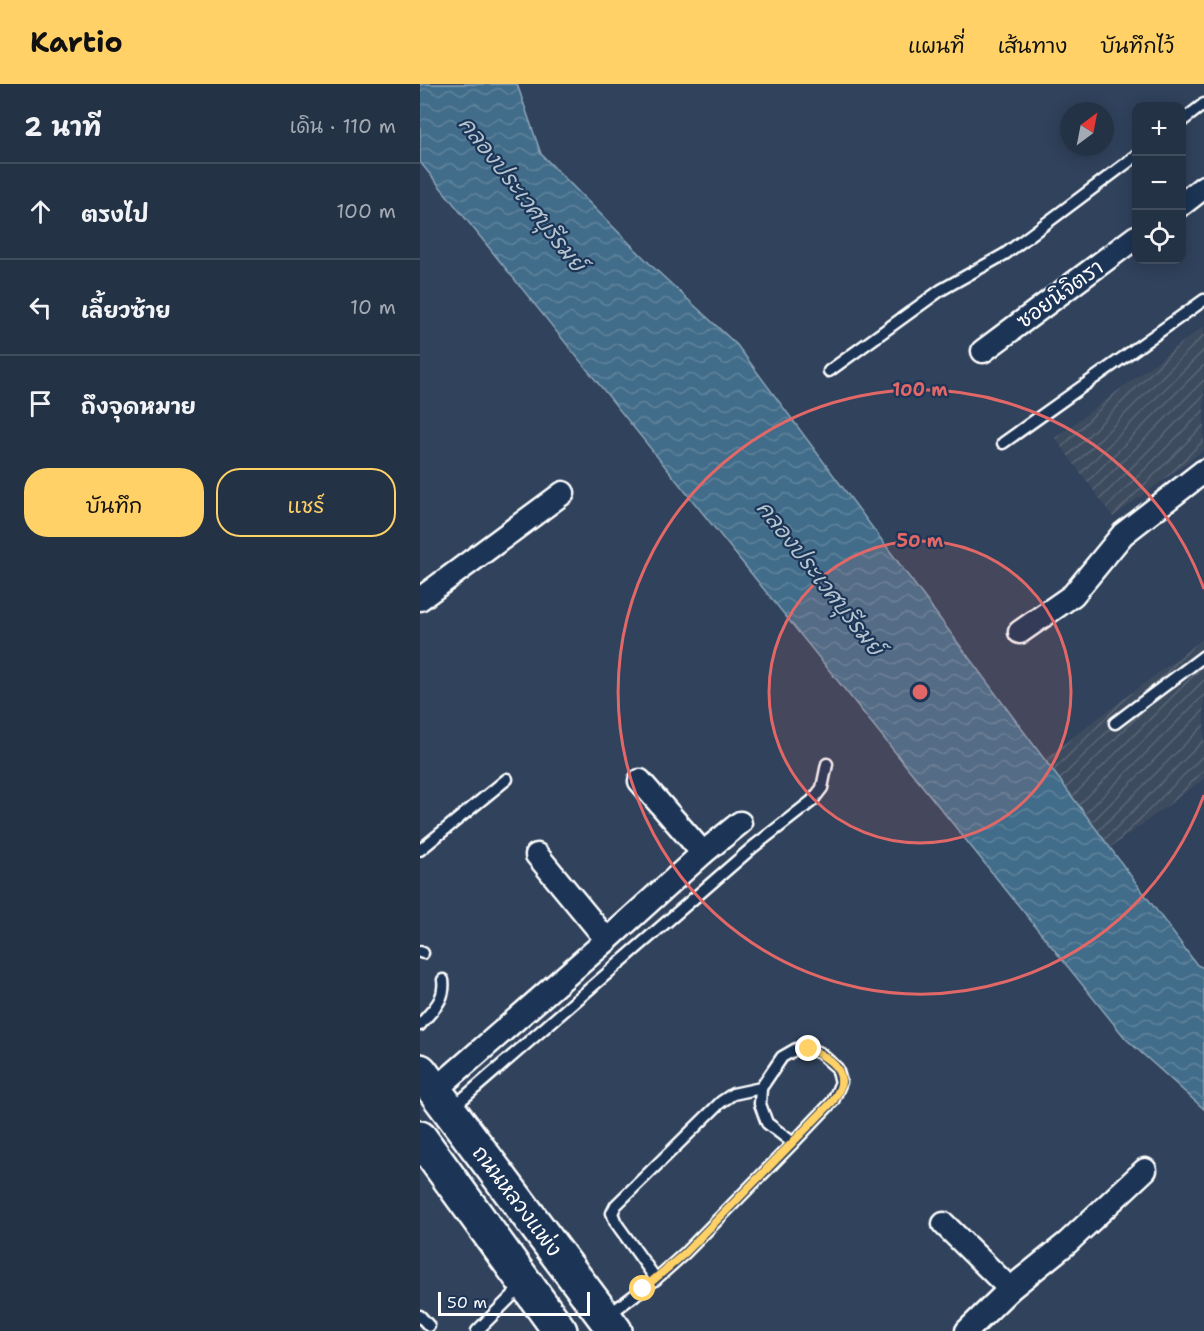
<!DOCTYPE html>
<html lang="th">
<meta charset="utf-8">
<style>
body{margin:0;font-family:"Shantell Sans","Playpen Sans Thai",sans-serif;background:#2c3a4c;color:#f1f3f6}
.controls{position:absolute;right:18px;top:18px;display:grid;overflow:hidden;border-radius:12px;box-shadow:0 3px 15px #0003}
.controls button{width:54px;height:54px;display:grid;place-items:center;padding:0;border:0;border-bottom:2px solid #414d5e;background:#243245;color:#f1f3f6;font:30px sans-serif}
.compass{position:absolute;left:640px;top:18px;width:54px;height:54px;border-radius:50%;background:#243245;box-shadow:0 3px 15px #0003;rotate:32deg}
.scale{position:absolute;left:18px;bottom:15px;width:152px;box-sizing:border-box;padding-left:6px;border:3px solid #fff;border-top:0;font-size:16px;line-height:21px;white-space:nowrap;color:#fff;-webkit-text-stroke:4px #1d3557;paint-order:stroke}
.stop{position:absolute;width:18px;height:18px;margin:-14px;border:4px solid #ffd166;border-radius:50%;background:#fff}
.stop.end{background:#ffd166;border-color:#fff;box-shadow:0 2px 6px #0008}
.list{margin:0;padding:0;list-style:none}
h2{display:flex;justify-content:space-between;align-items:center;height:78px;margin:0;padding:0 24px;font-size:26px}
h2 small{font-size:20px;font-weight:400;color:#a3aab3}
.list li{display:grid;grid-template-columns:39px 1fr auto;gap:18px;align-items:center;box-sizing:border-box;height:96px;padding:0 24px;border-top:2px solid #414d5e}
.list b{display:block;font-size:22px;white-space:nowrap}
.list em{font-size:20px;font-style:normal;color:#a3aab3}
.actions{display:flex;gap:12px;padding:18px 24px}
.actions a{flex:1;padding:14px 0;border:2px solid #ffd166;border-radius:24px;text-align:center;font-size:21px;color:#ffd166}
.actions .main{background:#ffd166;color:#111}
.icon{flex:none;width:33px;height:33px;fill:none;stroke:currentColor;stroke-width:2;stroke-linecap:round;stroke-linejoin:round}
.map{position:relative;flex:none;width:784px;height:1247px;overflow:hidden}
header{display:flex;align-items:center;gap:36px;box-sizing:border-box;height:84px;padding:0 30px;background:#ffd166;color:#111}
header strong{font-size:28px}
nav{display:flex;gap:33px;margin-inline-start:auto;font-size:21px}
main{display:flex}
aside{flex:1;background:#243245}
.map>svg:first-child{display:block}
.industrial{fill:url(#industrial-furrows)}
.water{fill:url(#water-waves);stroke:#8ea7b9;stroke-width:1.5}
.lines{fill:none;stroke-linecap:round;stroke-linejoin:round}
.service-casing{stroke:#fff;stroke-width:15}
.minor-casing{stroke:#fff;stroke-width:27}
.primary-casing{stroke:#fff;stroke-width:38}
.service{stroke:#1d3557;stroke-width:10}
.minor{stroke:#1d3557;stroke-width:22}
.primary{stroke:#1d3557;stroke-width:33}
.route{stroke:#ffd166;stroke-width:8}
.ring{fill:none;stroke:#e26868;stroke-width:3}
.labels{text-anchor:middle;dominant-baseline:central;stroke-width:4.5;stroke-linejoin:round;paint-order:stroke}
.street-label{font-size:21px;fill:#fff;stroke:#1d3557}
.water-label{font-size:22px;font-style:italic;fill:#b4c5d0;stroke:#1d3557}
.centre{fill:#e26868;stroke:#1d3557;stroke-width:3}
.ring-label{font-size:18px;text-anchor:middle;font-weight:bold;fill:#e26868;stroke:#1d3557;stroke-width:4.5;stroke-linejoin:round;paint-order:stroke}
</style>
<header>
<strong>Kartio</strong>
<nav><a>แผนที่</a><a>เส้นทาง</a><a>บันทึกไว้</a></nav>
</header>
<main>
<aside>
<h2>2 นาที<small>เดิน · 110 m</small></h2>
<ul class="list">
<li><svg class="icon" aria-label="ahead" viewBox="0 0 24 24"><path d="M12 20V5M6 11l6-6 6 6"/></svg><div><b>ตรงไป</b></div><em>100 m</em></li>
<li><svg class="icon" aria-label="left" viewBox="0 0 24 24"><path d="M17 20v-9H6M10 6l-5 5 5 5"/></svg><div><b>เลี้ยวซ้าย</b></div><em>10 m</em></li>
<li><svg class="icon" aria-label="arrive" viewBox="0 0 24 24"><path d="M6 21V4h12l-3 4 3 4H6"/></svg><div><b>ถึงจุดหมาย</b></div></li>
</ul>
<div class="actions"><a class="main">บันทึก</a><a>แชร์</a></div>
</aside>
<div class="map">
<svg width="784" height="1247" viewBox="0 0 784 1247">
<defs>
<pattern id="industrial-furrows" width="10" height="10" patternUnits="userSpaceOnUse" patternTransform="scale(1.5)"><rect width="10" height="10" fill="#3d4b5f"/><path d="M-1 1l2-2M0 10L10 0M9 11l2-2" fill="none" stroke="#5a6677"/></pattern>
<pattern id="water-waves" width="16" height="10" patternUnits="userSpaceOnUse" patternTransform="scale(1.5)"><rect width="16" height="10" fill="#436d8a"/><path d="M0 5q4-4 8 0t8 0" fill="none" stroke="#5f839c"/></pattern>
</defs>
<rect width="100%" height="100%" fill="#30425c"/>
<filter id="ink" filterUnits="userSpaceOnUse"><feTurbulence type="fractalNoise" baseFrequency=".0167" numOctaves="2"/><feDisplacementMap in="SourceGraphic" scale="12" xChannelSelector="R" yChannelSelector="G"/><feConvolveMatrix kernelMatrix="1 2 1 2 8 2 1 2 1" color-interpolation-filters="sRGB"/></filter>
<g filter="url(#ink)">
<g class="industrial">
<polygon points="784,242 784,366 693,433 635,354"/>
<polygon points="784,554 784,695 690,764 624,675"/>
</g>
<polygon class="water" points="0,0 97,0 121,70 233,183 317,261 777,881 784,884 784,1025 706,955 0,78"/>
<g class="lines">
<g class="service-casing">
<g id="service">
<polyline points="762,37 784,20"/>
<polyline points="409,287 521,206 585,170 716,72"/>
<polyline points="583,359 784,216"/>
<polyline points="695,639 784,572"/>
<polyline points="0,766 87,695"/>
<polyline points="0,868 3,869"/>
<path d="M0,941C12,926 26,916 23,896"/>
<polyline points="31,1025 333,763 392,717 402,704 407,680"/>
<polyline points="236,1195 196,1139 192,1129 196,1121 301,1018 313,1010 341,1004"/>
<polyline points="0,1232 9,1242"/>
<polyline points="187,1232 236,1195 265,1169 373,1059 413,1017 421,998 417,984 400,969 389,965 376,965 362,973 341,1004 340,1020 347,1039 373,1059"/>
<polyline points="57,1247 103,1201"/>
</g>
</g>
<g class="minor-casing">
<g id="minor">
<polyline points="762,120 784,103"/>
<polyline points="563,267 716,153"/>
<polyline points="0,515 143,409"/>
<polyline points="600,548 653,511 703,450 784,387"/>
<polyline points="220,697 283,769"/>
<polyline points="117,771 187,856"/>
<polyline points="14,1007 187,856 283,769 320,739"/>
<polyline points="524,1140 590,1205"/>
<polyline points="547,1247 590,1205 647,1159 725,1086"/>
</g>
</g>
<g class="primary-casing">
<g id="primary">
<polyline points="0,987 195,1247"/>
<polyline points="0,1054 140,1247"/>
</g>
</g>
<use href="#service" class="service"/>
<use href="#minor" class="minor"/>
<use href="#primary" class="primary"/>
</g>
</g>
<g class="lines" filter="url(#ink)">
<path class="route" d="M223,1205L265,1169L413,1017C416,1012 421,1004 421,999C423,982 402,970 389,965"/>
</g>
<circle cx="500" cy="608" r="151" fill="#e26868" fill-opacity=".12"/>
<g class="ring">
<circle cx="500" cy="608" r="151"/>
<path d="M784 711A302 302 0 1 1 784 505"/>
</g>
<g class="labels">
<g class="street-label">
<text transform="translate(640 210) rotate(-36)">ซอยนิจิตรา</text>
<text transform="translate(97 1117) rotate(53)">ถนนหลวงแพ่ง</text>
</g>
<g class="water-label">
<text transform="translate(102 110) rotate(52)">คลองประเวศบุรีรมย์</text>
<text transform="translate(400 494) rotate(52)">คลองประเวศบุรีรมย์</text>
</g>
</g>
<circle cx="500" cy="608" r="9" class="centre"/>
<g class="ring-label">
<text x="500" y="312">100 m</text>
<text x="500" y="463">50 m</text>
</g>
</svg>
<div class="controls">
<button>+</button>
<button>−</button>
<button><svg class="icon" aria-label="locate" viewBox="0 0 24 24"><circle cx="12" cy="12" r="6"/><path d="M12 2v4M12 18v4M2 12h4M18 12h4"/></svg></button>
</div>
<svg class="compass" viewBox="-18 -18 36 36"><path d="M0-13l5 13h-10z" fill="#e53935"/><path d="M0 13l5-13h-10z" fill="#a3aab3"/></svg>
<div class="scale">50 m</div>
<div class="stop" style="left:223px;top:1205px"></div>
<div class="stop end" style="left:389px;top:965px"></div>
</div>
</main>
